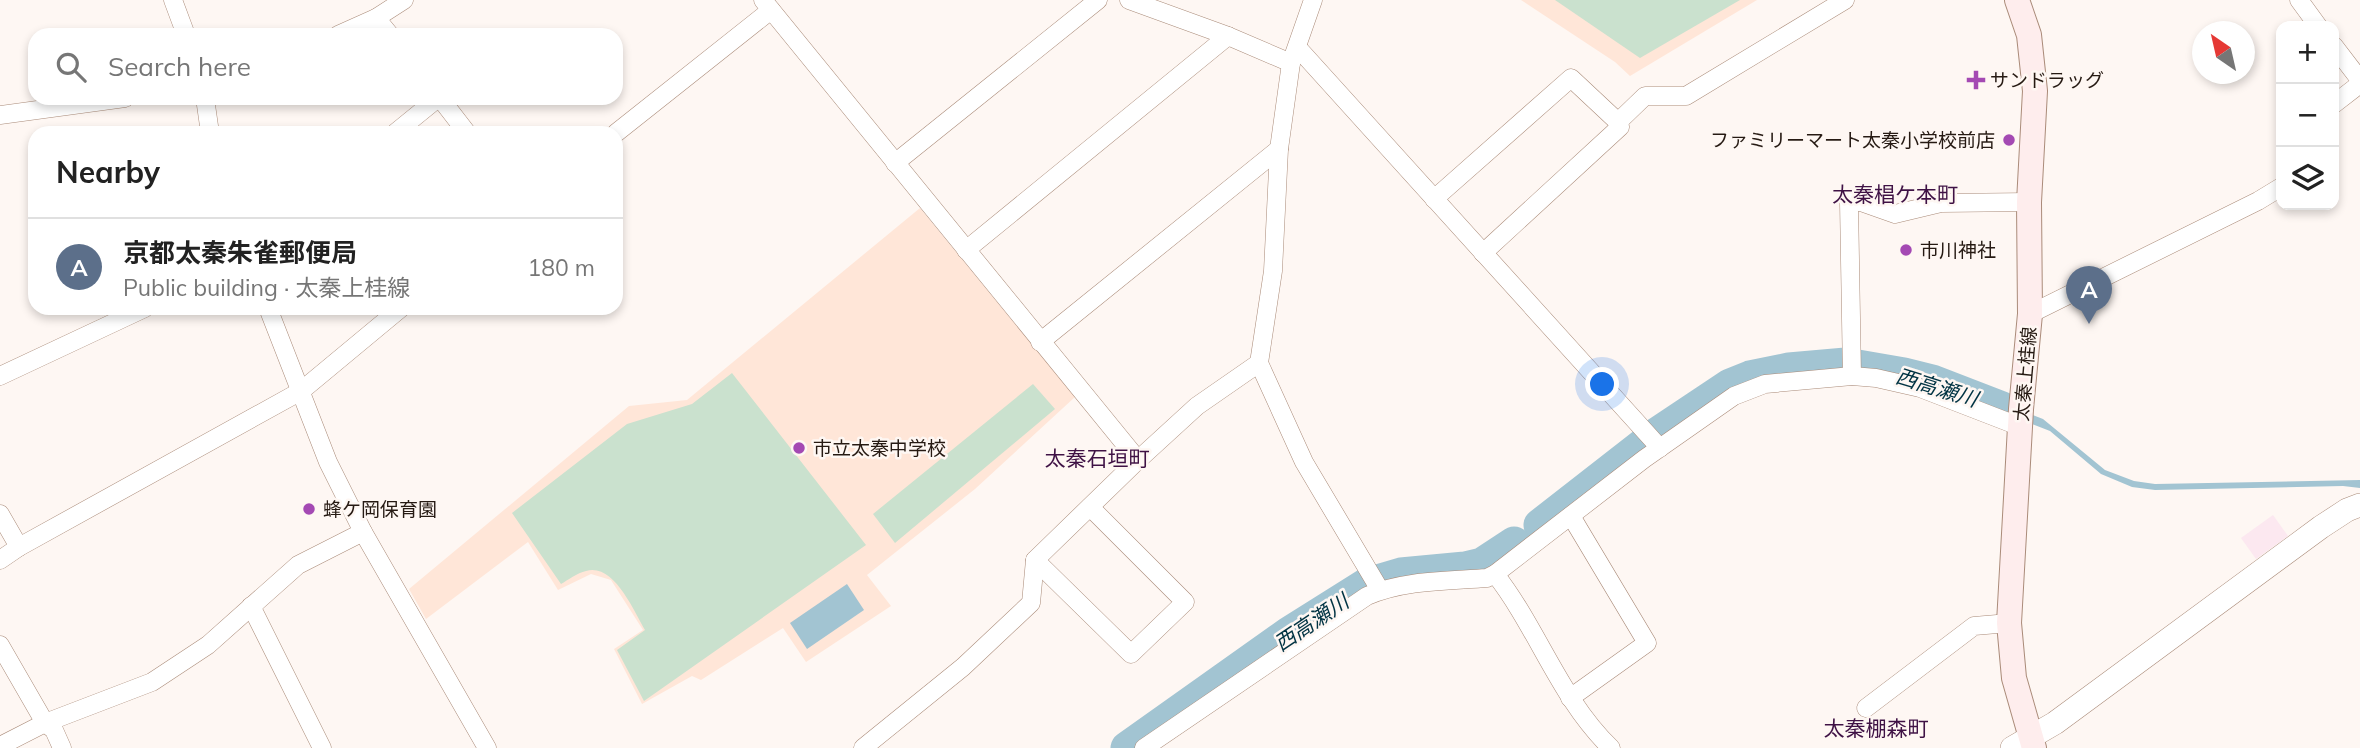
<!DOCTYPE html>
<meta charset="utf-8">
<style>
body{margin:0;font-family:Mulish,"Noto Sans JP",sans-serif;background:#f6f6f6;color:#222}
.controls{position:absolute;right:21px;top:21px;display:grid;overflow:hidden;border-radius:14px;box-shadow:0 4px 10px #0003}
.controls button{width:63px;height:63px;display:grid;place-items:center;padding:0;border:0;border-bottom:2px solid #e0e0e0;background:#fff;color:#222;font:35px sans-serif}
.compass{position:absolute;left:2192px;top:21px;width:63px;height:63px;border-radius:50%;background:#fff;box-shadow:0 4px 10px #0003;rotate:326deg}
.you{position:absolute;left:1603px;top:385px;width:24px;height:24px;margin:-18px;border:5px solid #fff;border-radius:50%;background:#1a73e8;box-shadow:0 0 0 10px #1a73e833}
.badge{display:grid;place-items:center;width:46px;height:46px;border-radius:50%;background:#0b8043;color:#fff;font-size:23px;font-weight:700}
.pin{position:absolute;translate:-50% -58px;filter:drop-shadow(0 2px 4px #0008)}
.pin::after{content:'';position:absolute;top:37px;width:24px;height:21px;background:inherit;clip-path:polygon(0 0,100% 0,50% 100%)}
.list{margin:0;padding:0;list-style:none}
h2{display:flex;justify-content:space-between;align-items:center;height:91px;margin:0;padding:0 28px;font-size:30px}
h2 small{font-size:23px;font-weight:400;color:#767676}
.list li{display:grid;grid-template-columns:46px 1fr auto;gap:21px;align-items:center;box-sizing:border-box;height:98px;padding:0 28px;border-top:2px solid #e0e0e0}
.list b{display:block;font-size:26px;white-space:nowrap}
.list p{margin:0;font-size:23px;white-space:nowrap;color:#767676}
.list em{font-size:23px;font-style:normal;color:#767676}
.icon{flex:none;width:38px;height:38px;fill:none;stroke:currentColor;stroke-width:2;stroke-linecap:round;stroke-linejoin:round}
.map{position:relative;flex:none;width:2360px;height:748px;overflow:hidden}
.search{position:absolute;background:#fff;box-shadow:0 4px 10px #0003;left:28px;top:28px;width:595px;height:77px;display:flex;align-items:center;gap:18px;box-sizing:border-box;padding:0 24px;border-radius:21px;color:#767676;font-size:26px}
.panel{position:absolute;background:#fff;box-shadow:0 4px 10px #0003;left:28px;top:126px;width:595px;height:189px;border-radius:21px}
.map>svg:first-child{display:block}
.built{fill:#ffe6d8}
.industrial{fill:#fce8f0}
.green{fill:#cae1ce}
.water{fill:#a2c4d2}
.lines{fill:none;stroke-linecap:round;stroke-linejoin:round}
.river{stroke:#a2c4d2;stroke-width:33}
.minor-casing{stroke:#aa8b79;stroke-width:19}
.tertiary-casing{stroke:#aa8b79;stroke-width:24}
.secondary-casing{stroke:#aa8b79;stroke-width:26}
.minor{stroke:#fff;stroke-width:18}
.tertiary{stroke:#fff;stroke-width:23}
.secondary{stroke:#feeded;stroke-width:24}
.poi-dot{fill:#a449b3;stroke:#fef7f3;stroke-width:2.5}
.labels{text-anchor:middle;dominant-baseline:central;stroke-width:5;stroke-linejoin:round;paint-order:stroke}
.poi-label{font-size:19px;fill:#261a13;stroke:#fef7f3;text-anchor:start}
.street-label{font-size:19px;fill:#261a13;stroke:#fef7f3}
.neighbourhood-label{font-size:21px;fill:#3f1245;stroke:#fef7f3}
.water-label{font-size:21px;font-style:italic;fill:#003343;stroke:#fef7f3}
</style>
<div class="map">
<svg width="2360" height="748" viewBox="0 0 2360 748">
<rect width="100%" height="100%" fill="#fef7f3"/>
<g class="built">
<polygon points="1521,0 1757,0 1630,76 1615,62"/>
<polygon points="920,208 1075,397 975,489 867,575 891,606 806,662 783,628 701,680 692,676 642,704 614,649 643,630 611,580 591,574 558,590 528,542 426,619 409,589 629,406 687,400"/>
</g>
<polygon class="industrial" points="2273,515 2288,536 2256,559 2241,538"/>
<g class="green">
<polygon points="1555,0 1740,0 1640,58"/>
<path d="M732,373L866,545L644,701L617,650L645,630C633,610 614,563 586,571C577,573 568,580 561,584L512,513L627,424L692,404Z"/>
<polygon points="1033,384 1055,409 895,543 873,514"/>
</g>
<g class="water">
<polygon points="1961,387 2043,419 2105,470 2134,481 2155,484 2360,480 2360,488 2343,486 2155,490 2132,487 2101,474 2050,431 1958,395"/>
<polygon points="847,584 864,610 807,649 790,623"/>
</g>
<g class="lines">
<g class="river">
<polyline points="1540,525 1658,433 1730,385 1750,377 1789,369 1846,364 1904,374 1932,381 2002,408"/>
<polyline points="1127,748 1289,633 1367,584 1401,574 1465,568 1482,564 1514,543"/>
</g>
<g class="minor-casing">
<g id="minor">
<polyline points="173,0 186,35"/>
<polyline points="763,0 1138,460"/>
<polyline points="1129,0 1228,36 1291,63"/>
<polyline points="1313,0 1291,63 1279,149 1273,271 1259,363 1304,462 1380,590"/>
<polyline points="2299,0 2318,26"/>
<polyline points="376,18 390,35"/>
<polyline points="338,35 376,18 404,0"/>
<polyline points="2334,46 2360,80"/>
<polyline points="1298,48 1660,448"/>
<polyline points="205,98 210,133"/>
<polyline points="440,98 467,133"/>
<polyline points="2334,104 2360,84"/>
<polyline points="0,115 125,98"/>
<polyline points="1618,122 1645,96 1686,96 1845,0"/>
<polyline points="395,133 438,98"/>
<polyline points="616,133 771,10"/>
<polyline points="895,163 1098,0"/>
<polyline points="1434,199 1571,78 1618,122 1620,127 1483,253"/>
<polyline points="966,250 1228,36"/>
<polyline points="268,308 328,462 363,532 487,748"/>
<polyline points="2030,314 2258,201 2281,187"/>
<polyline points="1040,342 1279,149"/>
<polyline points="0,376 145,308"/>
<polyline points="1852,376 1849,202 1861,202 1895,214 1941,203 2029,202"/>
<polyline points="0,514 19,547"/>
<polyline points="0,560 19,547 301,391 401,308"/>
<polyline points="1035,560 1131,654 1185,602 1090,507"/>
<path d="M1495,574C1538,629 1560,699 1611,748"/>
<polyline points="251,606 322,748"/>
<polyline points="0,645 45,723 54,730 62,748"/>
<polyline points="1570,698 1647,643 1571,516"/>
<polyline points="1866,708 1974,626 2009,623"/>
<polyline points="0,746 45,723 152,682 208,645 298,565 363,532"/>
<polyline points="863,748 963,667 1031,603 1035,560 1138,460 1197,406 1259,363"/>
<path d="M1144,748L1367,596C1404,580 1447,581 1487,578L1495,574L1644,459L1734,396L1765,384L1852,376L1876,378L1920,388L2021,427"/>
</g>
</g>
<g class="tertiary-casing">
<polyline id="tertiary" points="2012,748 2055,723 2321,527 2347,510 2360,505"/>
</g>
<g class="secondary-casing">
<polyline id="secondary" points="2017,0 2029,35 2035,91 2029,202 2030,314 2021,409 2009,623 2014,678 2034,748"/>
</g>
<use href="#minor" class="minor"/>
<use href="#tertiary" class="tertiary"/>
<use href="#secondary" class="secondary"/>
</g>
<g class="poi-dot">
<path d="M1972.5 69.5h7v7h7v7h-7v7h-7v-7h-7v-7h7z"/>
<circle cx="2009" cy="140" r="7"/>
<circle cx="1906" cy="250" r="7"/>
<circle cx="799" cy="448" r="7"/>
<circle cx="309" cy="509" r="7"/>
</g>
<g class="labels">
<g class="poi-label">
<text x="1990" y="80">サンドラッグ</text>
<text x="1995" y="140" text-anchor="end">ファミリーマート太秦小学校前店</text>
<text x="1920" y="250">市川神社</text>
<text x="813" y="448">市立太秦中学校</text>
<text x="323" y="509">蜂ケ岡保育園</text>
</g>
<g class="street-label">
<text transform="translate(2025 374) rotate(-85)">太秦上桂線</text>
</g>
<g class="neighbourhood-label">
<text x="1895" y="194">太秦椙ケ本町</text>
<text x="1097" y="458">太秦石垣町</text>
<text x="1876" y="728">太秦棚森町</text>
</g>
<g class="water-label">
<text transform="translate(1937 387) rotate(17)">西高瀬川</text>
<text transform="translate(1311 622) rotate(-34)">西高瀬川</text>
</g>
</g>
</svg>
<div class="controls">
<button>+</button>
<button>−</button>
<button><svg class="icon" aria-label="layers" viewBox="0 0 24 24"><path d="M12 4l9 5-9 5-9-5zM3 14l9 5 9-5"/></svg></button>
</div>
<svg class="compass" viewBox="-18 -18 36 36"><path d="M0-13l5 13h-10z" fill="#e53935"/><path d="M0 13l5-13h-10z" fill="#767676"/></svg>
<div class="you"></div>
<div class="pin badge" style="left:2089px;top:324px;background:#5c6f8a">A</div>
<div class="search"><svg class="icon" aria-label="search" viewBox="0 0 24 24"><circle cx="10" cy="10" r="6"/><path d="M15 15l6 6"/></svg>Search here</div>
<section class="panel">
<h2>Nearby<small></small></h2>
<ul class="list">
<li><span class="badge" style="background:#5c6f8a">A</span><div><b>京都太秦朱雀郵便局</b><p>Public building · 太秦上桂線</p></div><em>180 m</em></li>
</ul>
</section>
</div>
